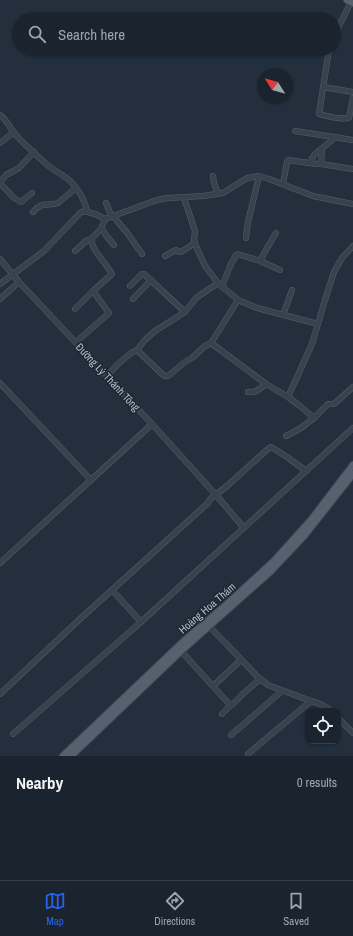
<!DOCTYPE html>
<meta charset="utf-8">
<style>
body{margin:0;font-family:"Archivo Narrow",sans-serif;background:#242b36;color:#f1f3f6}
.controls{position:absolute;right:12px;bottom:12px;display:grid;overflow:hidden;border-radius:8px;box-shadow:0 1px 3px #0004}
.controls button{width:36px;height:36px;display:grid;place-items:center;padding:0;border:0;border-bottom:1px solid #39404a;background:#1b232e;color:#f1f3f6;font:20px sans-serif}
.compass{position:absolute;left:257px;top:68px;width:36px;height:36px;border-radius:50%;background:#1b232e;box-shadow:0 1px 3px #0004;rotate:307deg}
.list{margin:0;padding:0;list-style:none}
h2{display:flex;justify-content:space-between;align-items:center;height:52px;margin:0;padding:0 16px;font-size:17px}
h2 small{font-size:13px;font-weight:400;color:#a0a4aa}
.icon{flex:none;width:22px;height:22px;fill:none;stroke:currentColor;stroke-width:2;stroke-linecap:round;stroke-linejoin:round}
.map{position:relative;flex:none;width:353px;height:756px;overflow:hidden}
.search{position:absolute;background:#1b232e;box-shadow:0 1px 3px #0004;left:12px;right:12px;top:12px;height:44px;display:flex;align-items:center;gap:10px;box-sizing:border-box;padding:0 14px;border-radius:22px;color:#a0a4aa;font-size:15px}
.sheet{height:124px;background:#1b232e}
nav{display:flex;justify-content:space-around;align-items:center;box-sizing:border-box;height:56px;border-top:1px solid #39404a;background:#1b232e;font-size:11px;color:#a0a4aa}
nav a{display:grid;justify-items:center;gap:2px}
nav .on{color:#2563eb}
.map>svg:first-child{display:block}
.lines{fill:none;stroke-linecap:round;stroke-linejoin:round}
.minor-casing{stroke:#565f6c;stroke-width:6}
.major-casing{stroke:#414a57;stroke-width:8}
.minor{stroke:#38414e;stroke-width:5}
.major{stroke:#56606e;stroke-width:6}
.labels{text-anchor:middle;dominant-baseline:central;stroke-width:3;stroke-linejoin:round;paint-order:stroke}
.street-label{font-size:11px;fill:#b4bcc9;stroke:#1d2633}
</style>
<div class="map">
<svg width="353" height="756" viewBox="0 0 353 756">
<rect width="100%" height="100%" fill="#242f3e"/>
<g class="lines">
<g class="minor-casing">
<g id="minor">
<polyline points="312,19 313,17"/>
<polyline points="334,36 352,0"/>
<path d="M329,49L319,114C329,116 338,120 349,118L353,98"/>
<polyline points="323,87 353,92"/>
<path d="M0,115C7,120 10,128 15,134C24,144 34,153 44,162C53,171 65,175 73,184C80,192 85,202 87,211"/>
<polyline points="295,131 353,140"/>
<polyline points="0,143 14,132"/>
<polyline points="311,163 312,158 315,154 336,137"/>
<polyline points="321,164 322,150"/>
<polyline points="213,176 214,183 218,194"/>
<polyline points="0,182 6,175 19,168 34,152"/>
<polyline points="0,183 14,198 21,202 32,193"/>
<polyline points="283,184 287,162 288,160 316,164 321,164 353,169"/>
<polyline points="184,198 195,231 194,240 196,246 205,266 218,283 238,300 257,308 318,324"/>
<polyline points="106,203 112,217"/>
<path d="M33,212C43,200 47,207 58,203L76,188"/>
<polyline points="113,216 128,234 142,254"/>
<polyline points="102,228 105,234 114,245"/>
<polyline points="246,238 248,222 259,176"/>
<polyline points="75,251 86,241 91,239"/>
<polyline points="165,256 176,250 179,252 181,252 195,243"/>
<polyline points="0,259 19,282 152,424 216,495 244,528"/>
<polyline points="260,261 267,248 276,233"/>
<polyline points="0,284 44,251 80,213 84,211 95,214 105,219 157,200 167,198 203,196 223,193 247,178 259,176 269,179 313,196 353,204"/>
<polyline points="130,286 142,274 144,274 185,312"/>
<polyline points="222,287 230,266 236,255 238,254 260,261 280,270"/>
<polyline points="0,299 19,282"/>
<polyline points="133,299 151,280"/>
<polyline points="75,309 93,291"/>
<polyline points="283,315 292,290"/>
<path d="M76,342L109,313L93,291L112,274C106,262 93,253 91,239L101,229L105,219"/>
<polyline points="211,343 266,384 288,397 300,406 314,418 328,404 334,404 353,387"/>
<polyline points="137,350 162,374 165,376 168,376 185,362 192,358 205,346 211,343 238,300"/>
<polyline points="107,376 118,364 131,353 137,350 145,340 155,331 185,312 196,298 218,283"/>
<polyline points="0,383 91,480"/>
<path d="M248,392C257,393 259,389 266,384"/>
<polyline points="288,397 312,344 325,300 334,272 342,258 353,246"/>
<polyline points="286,436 301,428 314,418"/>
<polyline points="0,563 91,480 152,424"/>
<polyline points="112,590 141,622"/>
<path d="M209,626L260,679L268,685L311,701C319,703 325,706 331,711"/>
<polyline points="181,651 230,705 232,705 244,693 260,679"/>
<polyline points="213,686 241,660"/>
<polyline points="0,694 80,619 208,503 210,499 226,487 269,448 271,447 273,448 287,457 306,471"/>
<polyline points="222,714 231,705"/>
<polyline points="338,718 353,733"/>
<polyline points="13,734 141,622 353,428"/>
<polyline points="231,735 282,691"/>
<polyline points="248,754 311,701"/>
</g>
</g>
<g class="major-casing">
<g id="major">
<polyline points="347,0 353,3"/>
<polyline points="63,756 185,640 226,605 274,561 311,520 353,465"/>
<polyline points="71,756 181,651 271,571 304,536 353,474"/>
</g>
</g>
<use href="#minor" class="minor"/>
<use href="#major" class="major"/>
</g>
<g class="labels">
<g class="street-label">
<text transform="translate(108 377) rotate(47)">Đường Lý Thánh Tông</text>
<text transform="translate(207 608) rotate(-41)">Hoàng Hoa Thám</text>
</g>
</g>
</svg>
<div class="controls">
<button><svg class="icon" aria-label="locate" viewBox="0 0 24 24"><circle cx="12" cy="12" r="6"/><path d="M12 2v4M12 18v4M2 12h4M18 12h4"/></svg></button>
</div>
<svg class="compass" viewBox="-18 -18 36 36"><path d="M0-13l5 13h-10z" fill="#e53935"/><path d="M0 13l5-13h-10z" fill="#a0a4aa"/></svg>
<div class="search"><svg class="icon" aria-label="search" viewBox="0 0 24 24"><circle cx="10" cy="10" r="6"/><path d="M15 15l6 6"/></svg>Search here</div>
</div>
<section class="sheet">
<h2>Nearby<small>0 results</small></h2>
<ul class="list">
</ul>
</section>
<nav>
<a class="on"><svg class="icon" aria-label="map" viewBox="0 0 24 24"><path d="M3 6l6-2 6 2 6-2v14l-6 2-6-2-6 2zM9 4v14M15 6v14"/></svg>Map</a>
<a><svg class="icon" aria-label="directions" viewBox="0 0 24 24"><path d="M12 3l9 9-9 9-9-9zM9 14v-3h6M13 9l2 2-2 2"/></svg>Directions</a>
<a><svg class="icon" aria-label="saved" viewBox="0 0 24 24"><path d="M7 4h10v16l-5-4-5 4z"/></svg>Saved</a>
</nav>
